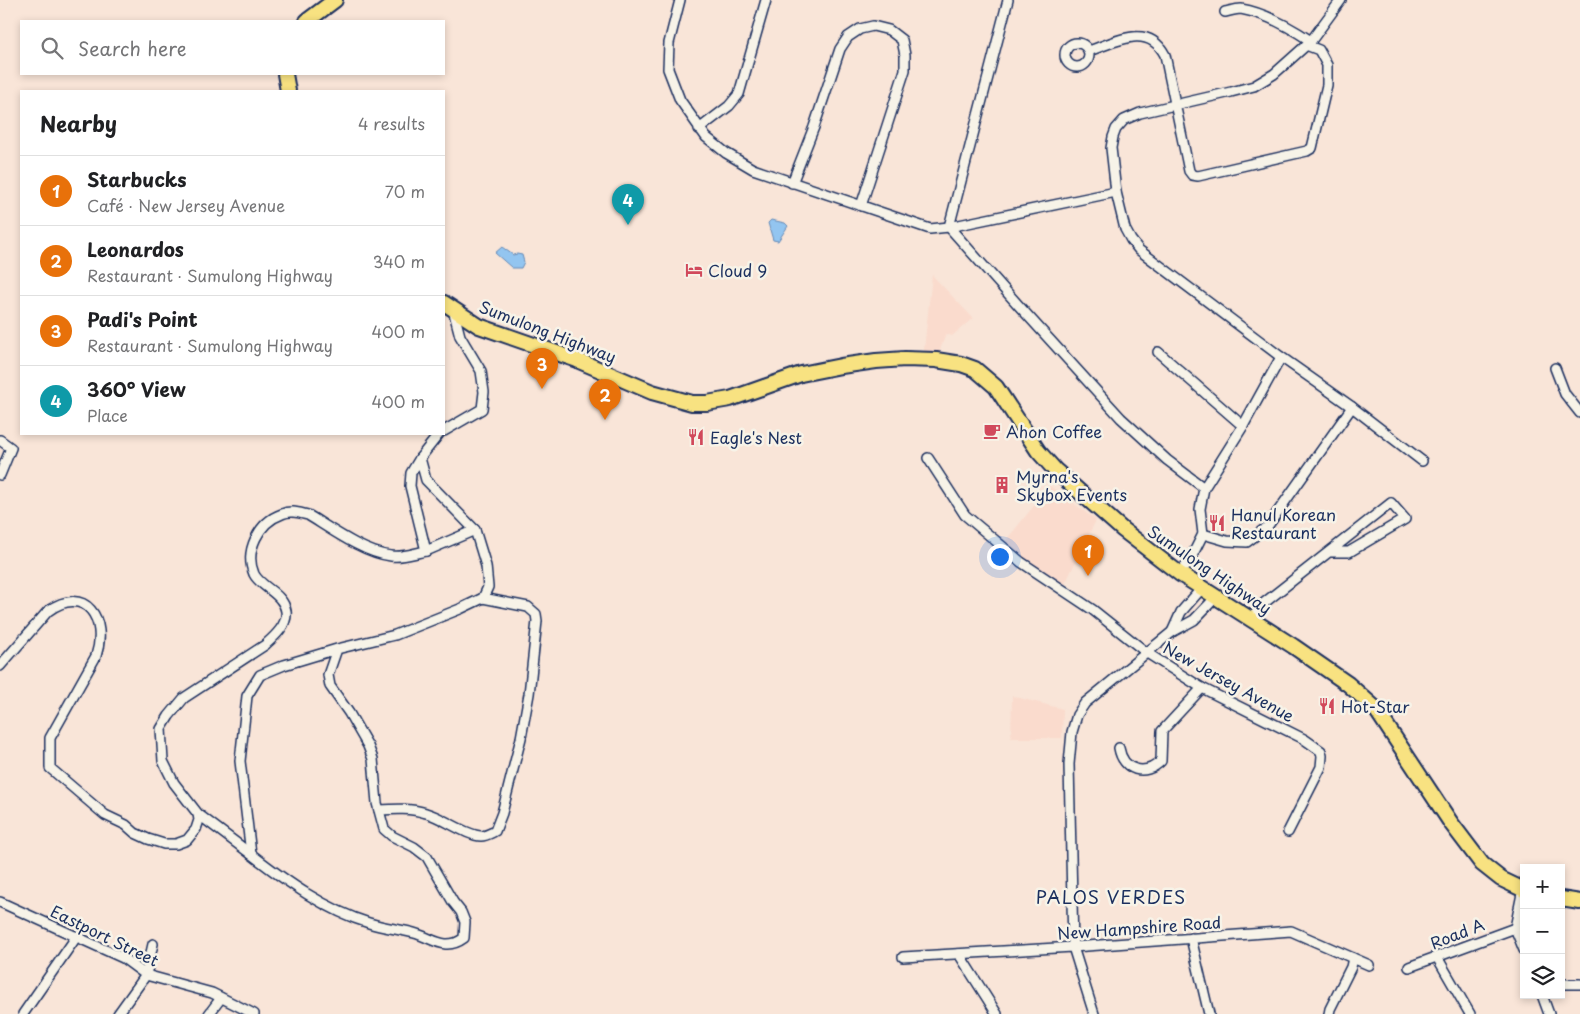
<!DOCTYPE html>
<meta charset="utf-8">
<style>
body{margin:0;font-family:"Playpen Sans",sans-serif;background:#f2f2f2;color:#202124}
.controls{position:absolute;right:15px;bottom:15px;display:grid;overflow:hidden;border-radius:0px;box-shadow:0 2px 8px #0003}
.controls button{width:45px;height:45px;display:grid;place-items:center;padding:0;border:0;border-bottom:1px solid #e0e0e0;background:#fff;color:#202124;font:25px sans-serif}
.you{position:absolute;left:999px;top:556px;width:18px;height:18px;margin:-12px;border:4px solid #fff;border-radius:50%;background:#1a73e8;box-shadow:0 0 0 8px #1a73e833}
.badge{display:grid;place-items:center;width:32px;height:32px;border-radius:50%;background:#0f766e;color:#fff;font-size:16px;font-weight:700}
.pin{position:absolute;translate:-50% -41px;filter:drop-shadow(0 1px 2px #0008)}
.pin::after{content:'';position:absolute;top:26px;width:18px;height:15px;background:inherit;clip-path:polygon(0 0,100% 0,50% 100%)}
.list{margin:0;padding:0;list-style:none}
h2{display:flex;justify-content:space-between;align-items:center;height:65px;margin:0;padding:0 20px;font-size:21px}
h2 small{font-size:16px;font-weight:400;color:#757577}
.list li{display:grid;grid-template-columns:32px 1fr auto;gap:15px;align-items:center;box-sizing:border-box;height:70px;padding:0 20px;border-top:1px solid #e0e0e0}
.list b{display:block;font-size:19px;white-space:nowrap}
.list p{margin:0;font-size:16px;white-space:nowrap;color:#757577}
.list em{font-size:16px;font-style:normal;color:#757577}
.icon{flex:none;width:28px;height:28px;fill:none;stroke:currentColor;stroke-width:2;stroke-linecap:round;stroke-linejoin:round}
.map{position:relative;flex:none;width:1580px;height:1014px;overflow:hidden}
.search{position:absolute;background:#fff;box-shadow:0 2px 8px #0003;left:20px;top:20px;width:425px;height:55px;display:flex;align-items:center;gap:12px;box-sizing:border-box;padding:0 18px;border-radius:0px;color:#757577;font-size:19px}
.panel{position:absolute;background:#fff;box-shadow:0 2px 8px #0003;left:20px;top:90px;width:425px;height:345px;border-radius:0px}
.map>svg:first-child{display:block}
.built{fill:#fadbcd}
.water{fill:#93c5f0;stroke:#6389b6}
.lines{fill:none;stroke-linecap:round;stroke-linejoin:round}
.minor-casing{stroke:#1b2f5e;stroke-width:12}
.primary-casing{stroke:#1b2f5e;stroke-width:18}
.minor{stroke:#f7f3e8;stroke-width:9}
.primary{stroke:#f8e281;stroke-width:14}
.labels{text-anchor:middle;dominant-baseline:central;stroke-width:5;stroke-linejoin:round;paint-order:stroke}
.poi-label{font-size:16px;fill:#1b2f5e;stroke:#f7f3e8;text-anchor:start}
.street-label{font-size:16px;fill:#1b2f5e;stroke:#f7f3e8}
.neighbourhood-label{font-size:18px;letter-spacing:1px;fill:#1b2f5e;stroke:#f7f3e8}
</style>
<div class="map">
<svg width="1580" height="1014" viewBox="0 0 1580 1014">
<rect width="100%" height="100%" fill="#f9e5d8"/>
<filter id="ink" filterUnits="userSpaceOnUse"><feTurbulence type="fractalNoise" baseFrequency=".02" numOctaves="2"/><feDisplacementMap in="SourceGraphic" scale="10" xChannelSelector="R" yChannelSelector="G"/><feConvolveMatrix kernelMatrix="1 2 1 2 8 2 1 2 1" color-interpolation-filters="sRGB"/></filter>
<g filter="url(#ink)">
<g class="built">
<polygon points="932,275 973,318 952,336 946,334 940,350 940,360 923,359"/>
<polygon points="1050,486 1096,520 1063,588 1003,544"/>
<polygon points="1012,696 1063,709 1062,738 1011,738"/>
</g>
<g class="water">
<polygon points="771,220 785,223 788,226 778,241 773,240 768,223"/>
<polygon points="502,247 513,255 517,254 522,255 524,262 521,268 512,268 495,253"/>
</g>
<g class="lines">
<g class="minor-casing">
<g id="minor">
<polyline points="680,0 669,43 668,69 680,100 706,137 726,153 753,169 930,229 949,227 1020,307 1121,418 1167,460 1204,488"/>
<polyline points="1008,0 949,227 1116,192"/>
<polyline points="1341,0 1311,41 1274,74 1254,86 1231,92 1140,113 1124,120 1116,129 1113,137 1111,148 1116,192 1125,229 1131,240 1139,250 1281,357 1352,407 1422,461"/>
<path d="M1225,12C1230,11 1236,9 1241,9C1265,13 1290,27 1311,41"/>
<circle cx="1077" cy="55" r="12"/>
<path d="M1089,51C1115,42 1148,22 1165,55L1189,171L1192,175L1198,176L1307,151L1312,148L1327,85V65L1319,50L1306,45"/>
<polyline points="699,129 729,106 739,94 766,0"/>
<polyline points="792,183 814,127 840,49 848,37 860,29 873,26 889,30 902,40 905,55 905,70 861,206"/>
<polyline points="1158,352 1243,426"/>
<polyline points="1555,368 1565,394 1580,413"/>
<polyline points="444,431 482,409 484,392 481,371 460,336 453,309"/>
<polyline points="0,440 11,448 0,475"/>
<polyline points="928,458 965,515 1021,562 1093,610 1147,653 1202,688 1304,739 1321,751 1322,756 1321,767 1288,832"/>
<polyline points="1203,534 1227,541 1247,542 1267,527 1352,407"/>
<polyline points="426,551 475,530"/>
<polyline points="1180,574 1192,556 1203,534 1200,509 1204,488 1243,426 1281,357"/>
<polyline points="1251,619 1264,603 1391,503 1405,519 1349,552 1329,552"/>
<polyline points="1172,632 1181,612 1202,588"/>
<path d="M337,649L328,675L330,686L349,713L368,746L373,759L377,803L384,829L392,836L414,847L427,857L453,902L461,912L465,922L464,938C445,952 433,938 414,933C400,929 384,928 369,923C326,910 287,882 251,854L240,761L247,696L260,675L284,665L337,649L395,635L460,609L483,598L488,587L486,566L475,530L426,480L420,458"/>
<path d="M0,666L48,611C86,584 108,620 96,656L50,738V768L105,815L126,825L135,833L148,839L164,844H176L187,840L196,829L199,820L198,814L174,783L163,761L161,729L169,716L184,698L265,645C274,637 288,625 286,611C283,593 260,587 254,574C244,551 259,522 282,514C291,510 299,513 308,515C331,529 364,553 391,556C403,558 414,553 426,551L410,486L411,473L420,458L439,434"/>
<path d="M1119,748C1123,771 1145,777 1161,761L1162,731L1202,688"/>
<path d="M379,810C395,809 411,808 426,813C442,817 467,836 481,836C486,836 491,833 495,831L502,813L521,738L529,694L537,621L536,614L528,607L483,598"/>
<polyline points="198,814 251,854"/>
<polyline points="0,902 123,958 146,975 212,993 254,1014"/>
<polyline points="1515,928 1523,889"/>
<polyline points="1515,928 1524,950"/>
<polyline points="1191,938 1209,1014"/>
<polyline points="959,954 997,1014"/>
<polyline points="903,957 1073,947 1291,931 1369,965"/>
<polyline points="1437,957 1470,1014"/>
<polyline points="1409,967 1515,928"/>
<polyline points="1561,984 1580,984"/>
<polyline points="1542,995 1549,1014"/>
<polyline points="23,1014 77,936"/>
<polyline points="118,1014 146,975 153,944"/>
<polyline points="209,1014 221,998"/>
<polyline points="1094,1014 1073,947 1069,764 1072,732 1077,715 1085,703 1172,632 1194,620 1216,597"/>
<polyline points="1329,1014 1330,1009 1351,967 1353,958"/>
</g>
</g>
<g class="primary-casing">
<g id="primary">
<polyline points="307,21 335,0"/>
<polyline points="285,74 288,91"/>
<polyline points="444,303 479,326 577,360 652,392 692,403 707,403 730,399 801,374 841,366 876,361 905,359 936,360 961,364 975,369 996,387 1038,451 1055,470 1123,530 1180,574 1293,646 1348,684 1375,708 1451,823 1482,864 1501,879 1524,890"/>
<polyline points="1561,899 1580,902"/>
</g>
</g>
<use href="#minor" class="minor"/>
<use href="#primary" class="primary"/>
</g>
</g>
<defs>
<g id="hotel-bare" transform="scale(1.35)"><path d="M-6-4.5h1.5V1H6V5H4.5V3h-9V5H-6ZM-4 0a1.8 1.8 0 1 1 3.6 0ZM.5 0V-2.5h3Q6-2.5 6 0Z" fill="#d1495b" stroke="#f7f3e8" stroke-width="2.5" paint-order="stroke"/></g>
<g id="cafe-bare" transform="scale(1.35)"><path d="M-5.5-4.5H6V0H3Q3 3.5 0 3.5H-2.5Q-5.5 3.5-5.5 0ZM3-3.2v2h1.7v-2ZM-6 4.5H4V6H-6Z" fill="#d1495b" stroke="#f7f3e8" stroke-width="2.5" paint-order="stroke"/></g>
<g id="restaurant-bare" transform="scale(1.35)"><path d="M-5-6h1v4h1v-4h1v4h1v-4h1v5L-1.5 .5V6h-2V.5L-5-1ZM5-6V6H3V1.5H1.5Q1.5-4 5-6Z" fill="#d1495b" stroke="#f7f3e8" stroke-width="2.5" paint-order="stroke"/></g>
<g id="building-bare" transform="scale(1.35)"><path d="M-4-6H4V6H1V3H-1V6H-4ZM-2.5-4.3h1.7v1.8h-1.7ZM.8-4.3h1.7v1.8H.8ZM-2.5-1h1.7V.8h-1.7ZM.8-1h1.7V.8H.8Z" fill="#d1495b" stroke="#f7f3e8" stroke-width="2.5" paint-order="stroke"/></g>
</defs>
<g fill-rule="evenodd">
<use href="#hotel-bare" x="694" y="270"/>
<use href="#cafe-bare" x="992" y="431"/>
<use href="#restaurant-bare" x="696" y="437"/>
<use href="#building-bare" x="1002" y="485"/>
<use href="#restaurant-bare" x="1217" y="523"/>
<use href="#restaurant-bare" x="1327" y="706"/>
</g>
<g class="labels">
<g class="poi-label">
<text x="708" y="270">Cloud 9</text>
<text x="1006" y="431">Ahon Coffee</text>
<text x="710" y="437">Eagle's Nest</text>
<text x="1016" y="476">Myrna's<tspan x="1016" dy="18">Skybox Events</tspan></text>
<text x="1231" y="514">Hanul Korean<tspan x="1231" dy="18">Restaurant</tspan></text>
<text x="1341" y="706">Hot-Star</text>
</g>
<g class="street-label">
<text transform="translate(548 331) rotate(21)">Sumulong Highway</text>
<text transform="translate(1210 569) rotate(34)">Sumulong Highway</text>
<text transform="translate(1229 681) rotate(29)">New Jersey Avenue</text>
<text transform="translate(1139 927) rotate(-4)">New Hampshire Road</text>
<text transform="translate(1457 933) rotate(-21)">Road A</text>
<text transform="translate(105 935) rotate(26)">Eastport Street</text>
</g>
<g class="neighbourhood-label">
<text x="1111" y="896">PALOS VERDES</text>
</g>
</g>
</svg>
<div class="controls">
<button>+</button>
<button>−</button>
<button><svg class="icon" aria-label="layers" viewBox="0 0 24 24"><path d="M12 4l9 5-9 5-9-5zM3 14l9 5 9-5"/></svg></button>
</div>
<div class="you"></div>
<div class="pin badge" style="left:1088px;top:576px;background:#e8710a">1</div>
<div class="pin badge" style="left:605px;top:420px;background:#e8710a">2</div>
<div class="pin badge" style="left:542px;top:389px;background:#e8710a">3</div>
<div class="pin badge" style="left:628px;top:225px;background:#0f9aa8">4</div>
<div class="search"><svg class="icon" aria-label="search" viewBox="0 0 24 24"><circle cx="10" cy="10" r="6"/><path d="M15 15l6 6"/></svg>Search here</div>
<section class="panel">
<h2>Nearby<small>4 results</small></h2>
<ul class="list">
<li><span class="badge" style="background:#e8710a">1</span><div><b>Starbucks</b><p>Café · New Jersey Avenue</p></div><em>70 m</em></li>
<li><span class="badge" style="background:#e8710a">2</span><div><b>Leonardos</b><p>Restaurant · Sumulong Highway</p></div><em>340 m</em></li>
<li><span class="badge" style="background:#e8710a">3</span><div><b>Padi's Point</b><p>Restaurant · Sumulong Highway</p></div><em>400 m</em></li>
<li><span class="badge" style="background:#0f9aa8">4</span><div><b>360° View</b><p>Place</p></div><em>400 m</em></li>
</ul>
</section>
</div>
